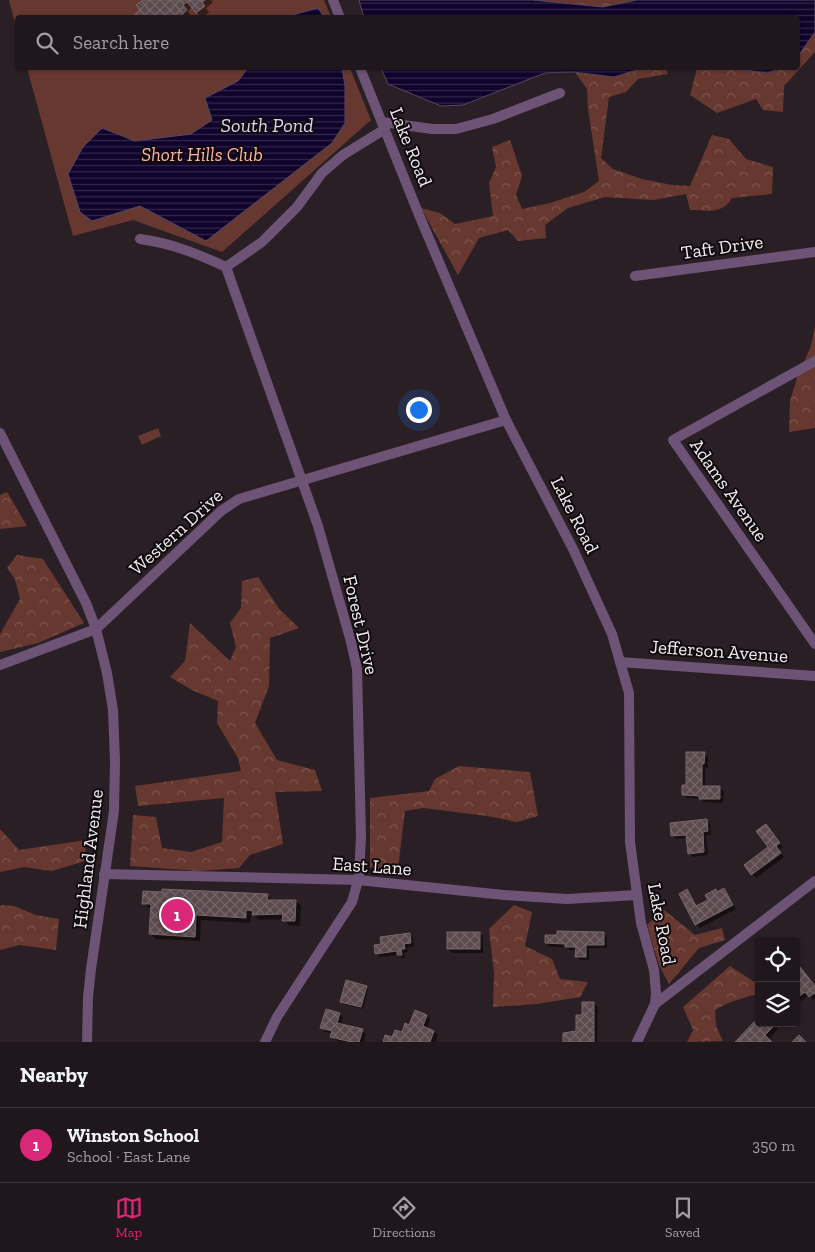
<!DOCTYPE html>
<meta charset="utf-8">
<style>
body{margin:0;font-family:"Zilla Slab",serif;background:#2d2429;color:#f1f3f6}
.controls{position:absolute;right:15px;bottom:15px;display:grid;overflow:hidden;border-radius:5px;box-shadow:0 1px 4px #0004}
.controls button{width:45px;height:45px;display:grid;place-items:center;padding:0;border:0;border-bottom:1px solid #3d363b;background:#20171c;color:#f1f3f6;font:25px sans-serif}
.you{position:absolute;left:418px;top:409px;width:18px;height:18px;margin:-12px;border:4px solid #fff;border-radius:50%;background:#1a73e8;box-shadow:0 0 0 8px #1a73e833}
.badge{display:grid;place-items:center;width:32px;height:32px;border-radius:50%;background:#db2777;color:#fff;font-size:16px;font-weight:700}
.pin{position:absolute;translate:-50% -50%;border:2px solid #fff;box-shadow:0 1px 5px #0006}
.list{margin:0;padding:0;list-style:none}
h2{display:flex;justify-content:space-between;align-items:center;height:65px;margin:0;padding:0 20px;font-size:21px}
h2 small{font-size:16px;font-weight:400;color:#a29fa3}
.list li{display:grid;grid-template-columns:32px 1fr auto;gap:15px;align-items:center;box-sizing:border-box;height:75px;padding:0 20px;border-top:1px solid #3d363b}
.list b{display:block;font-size:19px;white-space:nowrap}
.list p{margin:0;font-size:16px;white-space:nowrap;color:#a29fa3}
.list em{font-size:16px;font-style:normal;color:#a29fa3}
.icon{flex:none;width:28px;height:28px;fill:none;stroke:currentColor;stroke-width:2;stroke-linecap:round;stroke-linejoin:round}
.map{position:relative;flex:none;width:815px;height:1042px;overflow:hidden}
.search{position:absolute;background:#20171c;box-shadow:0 1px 4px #0004;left:15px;right:15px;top:15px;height:55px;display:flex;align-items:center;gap:12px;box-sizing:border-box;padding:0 18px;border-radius:5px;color:#a29fa3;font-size:19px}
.sheet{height:140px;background:#20171c}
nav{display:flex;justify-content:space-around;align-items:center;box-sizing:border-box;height:70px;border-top:1px solid #3d363b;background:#20171c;font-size:14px;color:#a29fa3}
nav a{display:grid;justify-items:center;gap:2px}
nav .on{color:#db2777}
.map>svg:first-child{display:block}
.forest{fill:url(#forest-crowns)}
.park{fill:#67382f}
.water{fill:url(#water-rules);stroke:#544866}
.shadow{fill:#0007}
.building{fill:url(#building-cross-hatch);stroke:#77676a}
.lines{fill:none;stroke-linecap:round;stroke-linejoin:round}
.minor{stroke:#6d5376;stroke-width:10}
.labels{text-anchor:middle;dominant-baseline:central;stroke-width:4;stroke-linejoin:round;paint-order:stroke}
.street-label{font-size:19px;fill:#f3ebef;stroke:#0f0a0d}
.park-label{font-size:19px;font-style:italic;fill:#fdb4a5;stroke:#0f0a0d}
.water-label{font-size:20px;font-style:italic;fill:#d9d4f4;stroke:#0f0a0d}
</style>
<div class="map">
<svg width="815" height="1042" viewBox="0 0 815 1042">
<defs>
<pattern id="forest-crowns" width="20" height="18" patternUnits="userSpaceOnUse" patternTransform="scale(1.25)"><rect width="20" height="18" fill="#67382f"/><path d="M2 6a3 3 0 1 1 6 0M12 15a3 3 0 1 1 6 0" fill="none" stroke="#7d554d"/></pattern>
<pattern id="water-rules" width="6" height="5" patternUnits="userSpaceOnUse" patternTransform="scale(1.25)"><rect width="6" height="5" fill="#10022b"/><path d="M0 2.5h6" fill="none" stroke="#33274a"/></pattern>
<pattern id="building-cross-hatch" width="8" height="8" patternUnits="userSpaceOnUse" patternTransform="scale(1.25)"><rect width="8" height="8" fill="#5b4b4e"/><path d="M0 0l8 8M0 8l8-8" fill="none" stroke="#736568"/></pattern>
</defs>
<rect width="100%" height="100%" fill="#2a1f25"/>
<g class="forest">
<polygon points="532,0 637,0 603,7"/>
<polygon points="815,32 815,52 784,86 783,112 763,110 756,99 717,113 690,95 697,68 729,68 768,73 780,68 798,68 798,56"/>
<path d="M643,68H666L668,74L638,79L626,92L609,97L601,158L613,169L642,179L672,185L690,186L712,135L729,139L746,159L773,167L772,194L732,198C722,215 708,210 690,210L686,194L653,200L605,197L568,208L545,225L546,238L518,241L508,230L479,238L458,275L421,208L440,213L455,224L493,216L489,183L496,167L492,147L510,140L522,176L516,195L522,209L550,203L584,192L599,181L588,109L587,89L575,72L614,77Z"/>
<polygon points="815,326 815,428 789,432 790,401 797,378 811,346"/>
<polygon points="7,492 27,526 0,529 0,495"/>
<polygon points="17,555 43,559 84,623 38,643 0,652 0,634 20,599 15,579 7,568"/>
<polygon points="258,577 280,610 299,628 270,638 269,686 255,723 277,760 315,770 322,791 275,792 283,844 250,855 239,868 199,871 130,866 133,815 156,817 162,848 191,852 222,842 224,798 138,806 135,786 241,771 238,758 217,723 218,701 192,690 170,677 185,661 190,623 230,661 236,647 230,623 241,608 242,581"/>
<polygon points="459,766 530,772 538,816 517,822 487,816 423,808 405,811 397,876 370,867 370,798 429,791 435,779"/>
<polygon points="0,829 19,850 86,840 85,861 52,871 24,867 0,872"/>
<polygon points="0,905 14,906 36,915 59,919 56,950 19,945 0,950"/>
<polygon points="514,905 532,912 525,946 552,959 560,979 588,982 580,997 537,1004 493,1007 494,973 489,929"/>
<polygon points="663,909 695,935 722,928 725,940 699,948 669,984 659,965 647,925"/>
<polygon points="730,966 759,985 759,993 728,1003 715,1010 716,1026 723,1041 687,1042 693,1030 683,1007"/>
</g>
<g class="park">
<polygon points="9,0 324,0 331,17 18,18 17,31"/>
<polygon points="27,68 350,68 371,120 222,252 133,220 73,236"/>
<polygon points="158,428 161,436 142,445 138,436"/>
</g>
<g class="water">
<polygon points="359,0 532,0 603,7 637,0 815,0 815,32 798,56 798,18 364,18"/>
<polygon points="318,8 324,17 285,17"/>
<polygon points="248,68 342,68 345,86 345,123 332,143 206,241 140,206 92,221 80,212 68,174 83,147 102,128 135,141 191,134 212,120 205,98 238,81"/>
<polygon points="381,68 643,68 614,77 573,72 545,73 463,105 441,106 388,84"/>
<polygon points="729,68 780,68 768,73"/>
</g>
<g class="shadow">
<polygon points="145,0 211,0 213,2 206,8 209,12 202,18 192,7 188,11 191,16 189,18 133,18 142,10"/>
<polygon points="704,754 708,757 708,768 705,768 705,787 720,788 724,791 723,803 704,802 701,799 687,798 683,795"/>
<polygon points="706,821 710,824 711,835 706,835 708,855 693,857 689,853 688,838 676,839 672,836"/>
<polygon points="766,826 783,847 779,850 784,857 756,878 752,874 770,847"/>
<polygon points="724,890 736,909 700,928 696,924 687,891 697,907 709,900 716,891 718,893"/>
<polygon points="267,895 273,901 296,901 301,906 300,926 289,925 284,919 259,920 254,915 251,915 250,923 201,920 200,941 156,939 151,934 152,908 149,908 144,903"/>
<polygon points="479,933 483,937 483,953 452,953 448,949"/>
<polygon points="603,933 607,937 607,948 589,948 589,960 580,960 577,956 577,950 570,950 566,947 550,947 546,943"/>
<polygon points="409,934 413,938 414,946 407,948 408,952 404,953 405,958 402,958 398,955 380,957 377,953 382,945"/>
<polygon points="796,965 815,987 815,999 813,1000 809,995 797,1004 801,1009 796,1013"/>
<polygon points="366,987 368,989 363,1009 344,1004 341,1002"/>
<polygon points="594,1004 598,1007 597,1042 564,1042 577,1032 584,1016"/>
<polygon points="340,1014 343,1017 341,1025 362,1031 366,1034 364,1042 343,1042 335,1040 331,1036 332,1033 325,1032 322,1028"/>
<polygon points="427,1016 430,1019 427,1029 434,1032 438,1035 435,1042 384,1042 402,1034"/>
<polygon points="759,1023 773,1023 778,1029 768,1040 771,1042 737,1042"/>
</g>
<g class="building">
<polygon points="143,0 205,0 202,2 205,6 196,13 187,2 183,5 187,10 178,18 131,18 140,10 136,5"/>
<polygon points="686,752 705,752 704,764 702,764 702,786 720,786 720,799 699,799 699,796 682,795 682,785 686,785"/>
<polygon points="707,819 708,831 703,832 704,852 688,854 686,835 671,836 670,823"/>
<polygon points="766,824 780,843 776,846 781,853 751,875 744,865 768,847 756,831"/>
<polygon points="724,888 733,905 695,925 679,894 687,889 696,906 708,900 705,895 716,889 717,892"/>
<polygon points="162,889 268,894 267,900 296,900 295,921 282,921 283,914 252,915 253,911 246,910 246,918 196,915 195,937 149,934 151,904 142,904 143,891 162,892"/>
<polygon points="557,931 604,932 604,945 586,945 586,957 575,957 576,947 565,947 565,944 545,943 545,935 557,935"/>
<rect x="447" y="932" width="33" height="17"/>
<polygon points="410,933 411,943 404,944 405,949 401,949 402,955 397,955 397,951 375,954 374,945 381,944 380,937"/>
<polygon points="797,963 815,986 815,993 809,997 805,992 796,999"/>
<polygon points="346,980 367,986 361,1007 340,1002"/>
<polygon points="582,1002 594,1002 594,1042 563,1042 563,1033 576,1031 576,1015 582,1015"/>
<polygon points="326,1009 340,1013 337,1023 363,1029 359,1042 351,1042 330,1037 332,1031 320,1028"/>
<polygon points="415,1010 427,1015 423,1026 434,1031 430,1042 383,1042 385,1035 392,1037 395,1030 402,1032 405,1023 409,1025"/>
<polygon points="759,1017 759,1023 776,1024 765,1035 772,1042 735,1042"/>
<polygon points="799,1035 806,1042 792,1042"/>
</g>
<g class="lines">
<g class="minor">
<polyline points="333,0 340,18"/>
<polyline points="360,68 419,215 506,420 573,549 612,634 629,693 630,842 641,923 654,970 656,993 655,1004"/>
<polyline points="382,122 432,129 456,129 493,119 560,93"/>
<path d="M140,239C171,243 198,254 226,267L262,242L297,207L322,173L343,155L385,129"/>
<polyline points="226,267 318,526 351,642 357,669 361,836 359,877 352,902 277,1017 265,1042"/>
<polyline points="635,276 815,252"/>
<polyline points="815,361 673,440 815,644"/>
<polyline points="0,433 86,603 96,629 107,673 113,710 115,761 114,811 91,969 88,997 87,1042"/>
<polyline points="620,662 815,676"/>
<polyline points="0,665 96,629 221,511 239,499 506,420"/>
<polyline points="104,874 358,880 504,895 567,899 637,895"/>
<polyline points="637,1042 655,1004 815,881"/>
</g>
</g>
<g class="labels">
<g class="street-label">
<text transform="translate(411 147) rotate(68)">Lake Road</text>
<text transform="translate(722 247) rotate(-8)">Taft Drive</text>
<text transform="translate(729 490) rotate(55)">Adams Avenue</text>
<text transform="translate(575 515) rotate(63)">Lake Road</text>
<text transform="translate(176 532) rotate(-42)">Western Drive</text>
<text transform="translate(361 625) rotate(77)">Forest Drive</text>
<text transform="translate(719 651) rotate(4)">Jefferson Avenue</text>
<text transform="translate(88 859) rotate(-83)">Highland Avenue</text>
<text transform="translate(372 866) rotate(4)">East Lane</text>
<text transform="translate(662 924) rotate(79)">Lake Road</text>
</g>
<g class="park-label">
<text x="202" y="154">Short Hills Club</text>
</g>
<g class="water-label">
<text x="267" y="125">South Pond</text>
</g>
</g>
</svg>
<div class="controls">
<button><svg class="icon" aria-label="locate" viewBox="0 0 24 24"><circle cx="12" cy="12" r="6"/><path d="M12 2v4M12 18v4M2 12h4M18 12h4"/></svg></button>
<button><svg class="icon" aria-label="layers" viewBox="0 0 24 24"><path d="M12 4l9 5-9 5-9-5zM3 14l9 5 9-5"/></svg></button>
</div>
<div class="you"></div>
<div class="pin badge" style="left:177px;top:915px">1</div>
<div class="search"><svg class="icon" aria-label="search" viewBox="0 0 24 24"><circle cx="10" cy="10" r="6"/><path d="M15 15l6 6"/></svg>Search here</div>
</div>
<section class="sheet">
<h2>Nearby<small></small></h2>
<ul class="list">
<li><span class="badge">1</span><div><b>Winston School</b><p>School · East Lane</p></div><em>350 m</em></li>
</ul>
</section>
<nav>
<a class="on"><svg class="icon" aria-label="map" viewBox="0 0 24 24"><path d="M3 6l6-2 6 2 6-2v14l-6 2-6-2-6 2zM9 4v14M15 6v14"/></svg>Map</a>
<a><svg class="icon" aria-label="directions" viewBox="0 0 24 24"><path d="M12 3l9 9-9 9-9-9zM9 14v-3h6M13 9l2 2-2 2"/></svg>Directions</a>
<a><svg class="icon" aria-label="saved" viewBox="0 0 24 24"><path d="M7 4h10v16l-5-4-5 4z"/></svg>Saved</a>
</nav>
